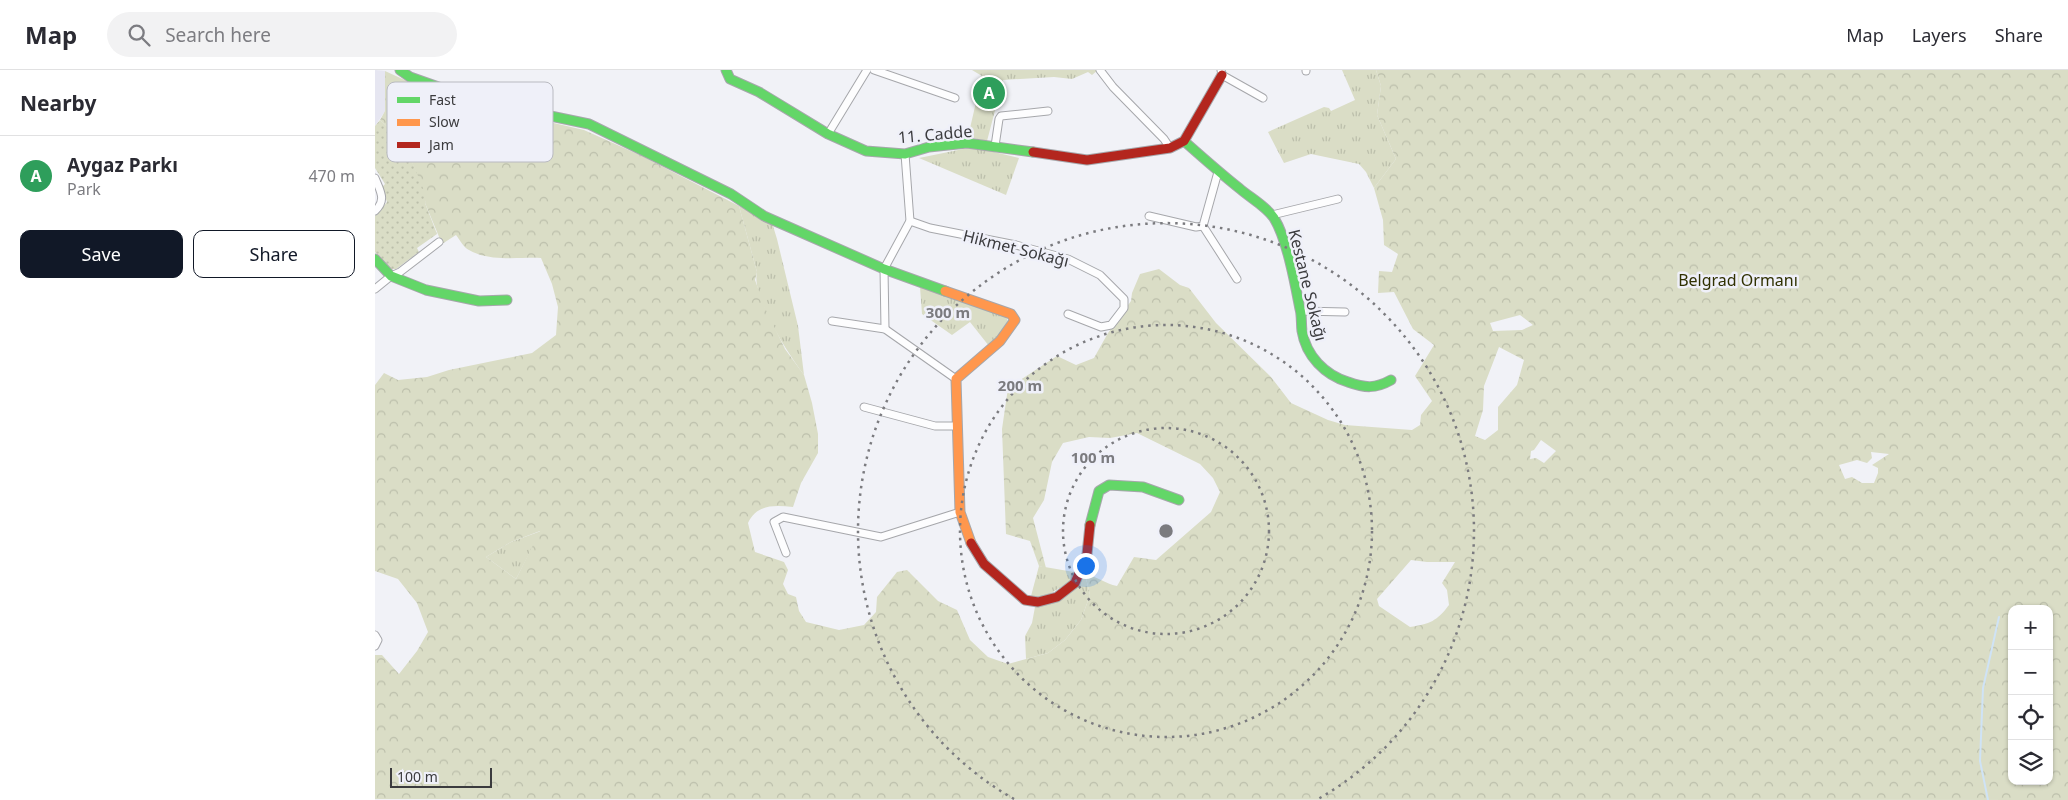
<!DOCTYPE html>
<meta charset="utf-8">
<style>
body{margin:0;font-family:"Noto Sans",sans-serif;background:#f2f2f3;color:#2b2b33}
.controls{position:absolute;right:15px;bottom:15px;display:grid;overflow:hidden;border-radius:10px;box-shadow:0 1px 4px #0004}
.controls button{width:45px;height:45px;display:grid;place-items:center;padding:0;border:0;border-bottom:1px solid #e1e1e2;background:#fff;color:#2b2b33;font:25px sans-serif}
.scale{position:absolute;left:15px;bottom:12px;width:102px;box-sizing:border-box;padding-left:5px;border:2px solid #3b3b3e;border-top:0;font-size:14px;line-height:18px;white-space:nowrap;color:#3b3b3e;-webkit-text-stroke:4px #eff0f9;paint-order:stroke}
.you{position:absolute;left:710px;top:495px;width:18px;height:18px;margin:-12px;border:4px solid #fff;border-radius:50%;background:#1a73e8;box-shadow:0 0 0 8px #1a73e833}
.badge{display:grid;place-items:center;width:32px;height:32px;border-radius:50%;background:#111827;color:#fff;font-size:16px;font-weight:700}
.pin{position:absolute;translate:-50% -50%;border:2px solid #fff;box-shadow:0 1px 5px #0006}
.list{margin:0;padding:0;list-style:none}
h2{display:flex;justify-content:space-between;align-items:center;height:65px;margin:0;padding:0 20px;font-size:21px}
h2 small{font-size:16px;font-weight:400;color:#7c7c81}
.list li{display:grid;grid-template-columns:32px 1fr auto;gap:15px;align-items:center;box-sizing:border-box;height:80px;padding:0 20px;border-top:1px solid #e1e1e2}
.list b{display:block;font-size:19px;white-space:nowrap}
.list p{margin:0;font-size:16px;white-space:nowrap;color:#7c7c81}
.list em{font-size:16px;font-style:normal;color:#7c7c81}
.actions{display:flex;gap:10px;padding:15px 20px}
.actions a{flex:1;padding:11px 0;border:1px solid #111827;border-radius:10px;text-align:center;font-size:18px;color:#111827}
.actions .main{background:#111827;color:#fff}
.icon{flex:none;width:28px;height:28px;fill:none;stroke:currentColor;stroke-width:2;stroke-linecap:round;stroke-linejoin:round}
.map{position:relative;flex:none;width:1693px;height:730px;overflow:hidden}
header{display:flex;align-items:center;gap:30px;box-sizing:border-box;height:70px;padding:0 25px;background:#fff;border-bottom:1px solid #e1e1e2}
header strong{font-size:24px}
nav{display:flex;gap:28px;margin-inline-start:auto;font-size:18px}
.search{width:350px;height:45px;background:#f2f2f3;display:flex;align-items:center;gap:12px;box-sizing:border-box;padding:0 18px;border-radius:28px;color:#7c7c81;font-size:19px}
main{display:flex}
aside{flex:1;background:#fff}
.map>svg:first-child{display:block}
.built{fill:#e6e6f1}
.grass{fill:url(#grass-tufts)}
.forest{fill:url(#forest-crowns);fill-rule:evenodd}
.garden{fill:url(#garden-dots)}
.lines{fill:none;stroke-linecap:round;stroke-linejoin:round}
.stream{stroke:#cfe3f6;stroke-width:2}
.street-casing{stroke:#a6a7ab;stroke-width:9}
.fast-casing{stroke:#a6a7ab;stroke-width:11}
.slow-casing{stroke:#a6a7ab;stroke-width:11}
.jam-casing{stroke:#a6a7ab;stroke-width:11}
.street{stroke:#fdfdfe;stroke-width:7}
.fast{stroke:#63d668;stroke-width:9}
.slow{stroke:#ff974d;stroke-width:9}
.jam{stroke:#b3261e;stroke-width:9}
.ring{fill:none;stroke:#7b7b7f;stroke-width:2.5;stroke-dasharray:2.5 5}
.labels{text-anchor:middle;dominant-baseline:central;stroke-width:5;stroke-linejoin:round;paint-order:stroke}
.street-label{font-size:16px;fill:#3b3b3e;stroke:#eff0f9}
.park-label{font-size:16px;fill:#303102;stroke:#eff0f9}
.key{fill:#eff0f9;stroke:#b9bac1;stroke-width:1}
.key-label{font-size:14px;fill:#3b3b3e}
.centre{fill:#7b7b7f;stroke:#eff0f9;stroke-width:2.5}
.ring-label{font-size:15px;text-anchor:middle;font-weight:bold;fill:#7b7b7f;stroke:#eff0f9;stroke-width:5;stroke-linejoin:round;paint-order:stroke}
</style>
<header>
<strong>Map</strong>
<div class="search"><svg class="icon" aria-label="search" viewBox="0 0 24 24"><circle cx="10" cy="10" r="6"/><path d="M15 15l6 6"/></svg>Search here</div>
<nav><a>Map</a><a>Layers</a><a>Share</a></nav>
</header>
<main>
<aside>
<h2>Nearby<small></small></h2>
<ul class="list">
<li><span class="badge" style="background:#2e9e5b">A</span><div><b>Aygaz Parkı</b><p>Park</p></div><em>470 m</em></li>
</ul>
<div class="actions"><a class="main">Save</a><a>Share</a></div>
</aside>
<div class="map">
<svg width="1693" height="730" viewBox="0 0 1693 730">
<defs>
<pattern id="grass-tufts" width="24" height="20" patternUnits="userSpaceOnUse" patternTransform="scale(1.25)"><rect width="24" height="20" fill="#daddc6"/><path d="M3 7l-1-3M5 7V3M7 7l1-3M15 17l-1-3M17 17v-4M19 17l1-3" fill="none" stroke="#bcbfab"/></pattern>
<pattern id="forest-crowns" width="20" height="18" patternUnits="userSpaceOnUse" patternTransform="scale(1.25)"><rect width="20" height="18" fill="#daddc6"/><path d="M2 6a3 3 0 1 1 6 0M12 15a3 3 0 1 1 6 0" fill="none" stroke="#bcbfab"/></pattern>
<pattern id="garden-dots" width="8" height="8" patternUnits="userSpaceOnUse" patternTransform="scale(1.25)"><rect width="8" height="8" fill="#daddc6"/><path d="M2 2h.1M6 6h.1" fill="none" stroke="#bcbfab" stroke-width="1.8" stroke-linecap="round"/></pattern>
</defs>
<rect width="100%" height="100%" fill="#f1f2f7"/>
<polygon class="built" points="0,0 10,1 10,41 0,56"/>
<g class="grass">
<polygon points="597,0 723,0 717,5 713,2 697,9 679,7 628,10 612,71 593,67 607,6"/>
<polygon points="967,0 1001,0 1006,16 1002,45 1021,89 999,118 991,102 984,94 936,84 909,93 893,62 949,37 954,38 956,41 980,30"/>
<polygon points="593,78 615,81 644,88 631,125 544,88"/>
<path d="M364,136L399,153L398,156L402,169L423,256L429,305C414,285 376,227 382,202Z"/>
<polygon points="545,217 631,247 633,251 629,259 614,276 595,252 577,265 547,244"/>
<polygon points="166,461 141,509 111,487 136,472"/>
<polygon points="664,496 699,502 696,511 676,523 659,529 656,526"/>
<path d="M710,504L715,525L706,550L690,570L673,583L651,589L650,566L657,553L660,537C687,531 695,527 710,504Z"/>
</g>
<path class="forest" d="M1001,0H1693V730L0,729V585H7L24,604L42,581L53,562L42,533L23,509L0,501V315L9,303L23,310L52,307L74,300L157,283L181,265L183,237L177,214L166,188C144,187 114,192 94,180C89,178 85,170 81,165L67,174L50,133L51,128L29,72L5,50L10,41V1L56,22L100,35L209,60L267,86L364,136L382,202L380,210L390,238L410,279L429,305L437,333L443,364V383L426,413L418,437C399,435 382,434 373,453L380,482L409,492L413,500L408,514L413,524L421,527L424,541L431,552L464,560L489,555L501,542L502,527L522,502L532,500L563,531L582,540L595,570L613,587L633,594L673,583L690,570L706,550L715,525L710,504C722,506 730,514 742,516L759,487L781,490L836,442L845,422L838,408L825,394L762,363L735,368L714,367L688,373L677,392L669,430L658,448L671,498L664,496L655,471L631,464L627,359L633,318L682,286L701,295L719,288L733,263L756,231L757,223L765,204L784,199L805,215L814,218L841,253L896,307L916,333L953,350L970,355L1037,360L1045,355L1046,345L1057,331L1040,306L1059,275L1038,259L1019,222L1003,223L1004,201L1017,202L1023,184L1009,175L1008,150L999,118L1021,89L1002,45L1006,16ZM1145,245L1158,255L1147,260L1118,261L1115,253ZM1124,277L1149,290L1142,315L1123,337V360L1110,370L1100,366L1108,340L1109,316ZM1166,370L1181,381L1169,393L1161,388L1155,389L1156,381L1159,380ZM1496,382L1514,384L1497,395L1503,398V403L1499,413H1487L1477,407L1470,409L1464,395L1482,390L1492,393L1497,388ZM165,461L141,509L111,487L136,472ZM1036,490L1052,492H1080L1067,513L1072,520L1074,535C1062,551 1055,554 1035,557L1004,536L1002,529ZM1637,539H1674V711H1637Z"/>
<polygon class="garden" points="5,50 29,72 52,128 50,133 62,164 42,178 44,182 21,199 14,199 0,182 0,146 12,132 7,117 10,114 0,98 0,56"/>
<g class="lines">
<polyline class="stream" points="1613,730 1605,691 1608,618 1624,547"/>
<g class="street-casing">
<g id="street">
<polyline points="499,0 580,28"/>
<polyline points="725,0 738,17 789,69 795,78"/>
<polyline points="846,0 847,5 888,28"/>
<polyline points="931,0 931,1"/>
<polyline points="453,64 492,0"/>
<polyline points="620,76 624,49 626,46 673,41"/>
<path d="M0,108C5,121 12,130 0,141"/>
<polyline points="897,145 963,129"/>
<polyline points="774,146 821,157 828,156 843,102"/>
<polyline points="535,151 555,158 641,175 693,189 725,205 749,229 749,238 736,255 726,257 693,244"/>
<polyline points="828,156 862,209"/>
<polyline points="0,219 16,206 25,202 64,172"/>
<polyline points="926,241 970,242"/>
<polyline points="457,251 510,259 581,309"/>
<polyline points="510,259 509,199 535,151 530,84"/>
<polyline points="489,337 560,356 582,356"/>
<polyline points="411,483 399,452 408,447 506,467 585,442"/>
<polyline points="0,565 3,570 0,576"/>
</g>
</g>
<g class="fast-casing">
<g id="fast">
<polyline points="25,0 35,7 103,31 214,54 356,124 389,146 509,199 570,221"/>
<polyline points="351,0 355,9 384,22 453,64 491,81 530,84 554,77 592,73 658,82"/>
<path d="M809,71C827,87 845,103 864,118C874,127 891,136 899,148C912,169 920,213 925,239C927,246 926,254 927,261C931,286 950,305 973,312C990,318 1000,319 1016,310"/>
<polyline points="0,189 16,206 51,220 104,231 132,230"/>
<polyline points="715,455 724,421 734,415 768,417 804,430"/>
</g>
</g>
<g class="slow-casing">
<polyline id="slow" points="570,221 636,244 640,250 625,271 581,309 585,442 596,473"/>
</g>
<g class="jam-casing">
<g id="jam">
<polyline points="658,82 712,90 795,78 809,71 847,5"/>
<polyline points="596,473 609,494 650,530 663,532 682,527 700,513 712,484 715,455"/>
</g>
</g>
<use href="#street" class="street"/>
<use href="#fast" class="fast"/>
<use href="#slow" class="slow"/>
<use href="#jam" class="jam"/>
</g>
<g class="ring">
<circle cx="791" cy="461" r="103"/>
<circle cx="791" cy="461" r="206"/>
<path d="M639 729A308 308 0 1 1 943 729"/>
</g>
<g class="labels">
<g class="street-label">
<text transform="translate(560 64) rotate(-5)">11. Cadde</text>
<text transform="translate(641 178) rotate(14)">Hikmet Sokağı</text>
<text transform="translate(933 215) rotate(76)">Kestane Sokağı</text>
</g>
<g class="park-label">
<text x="1363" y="210">Belgrad Ormanı</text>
</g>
</g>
<rect x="12" y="12" width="166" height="80" rx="8" class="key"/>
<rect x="22" y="27" width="23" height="6" fill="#63d668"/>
<rect x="22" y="49" width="23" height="7" fill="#ff974d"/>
<rect x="22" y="72" width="23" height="6" fill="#b3261e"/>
<g class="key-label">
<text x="54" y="35">Fast</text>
<text x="54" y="57">Slow</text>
<text x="54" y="80">Jam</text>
</g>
<circle cx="791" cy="461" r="8" class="centre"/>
<g class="ring-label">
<text x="573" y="248">300 m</text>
<text x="645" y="321">200 m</text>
<text x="718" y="393">100 m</text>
</g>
</svg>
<div class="controls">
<button>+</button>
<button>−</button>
<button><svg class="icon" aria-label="locate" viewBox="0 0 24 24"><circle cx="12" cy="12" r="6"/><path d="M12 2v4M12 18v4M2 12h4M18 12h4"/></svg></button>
<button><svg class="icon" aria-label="layers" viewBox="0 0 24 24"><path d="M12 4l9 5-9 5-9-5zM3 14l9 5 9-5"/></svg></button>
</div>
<div class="scale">100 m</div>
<div class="you"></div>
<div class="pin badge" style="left:614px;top:23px;background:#2e9e5b">A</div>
</div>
</main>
